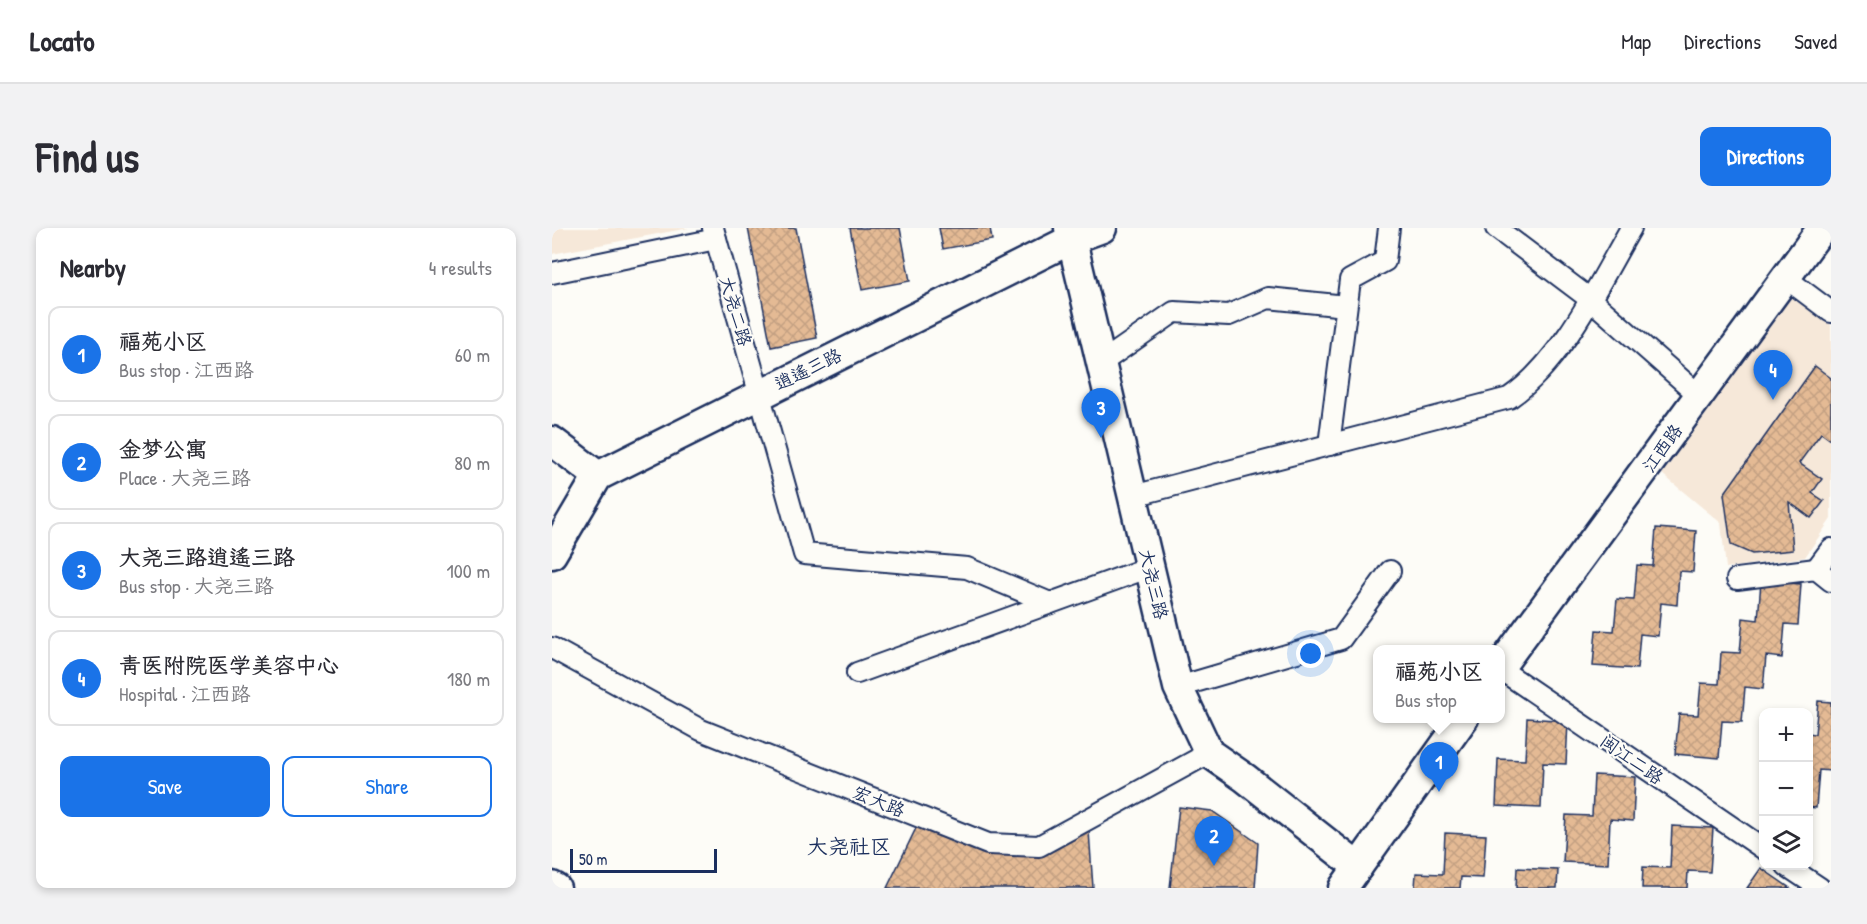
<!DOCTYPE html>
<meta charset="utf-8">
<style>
body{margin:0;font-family:"Patrick Hand","LXGW WenKai TC",sans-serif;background:#f2f2f3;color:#2b2b33}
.controls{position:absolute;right:18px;bottom:18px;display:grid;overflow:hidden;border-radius:12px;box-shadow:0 3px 9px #0003}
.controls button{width:54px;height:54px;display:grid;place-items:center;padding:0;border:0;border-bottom:2px solid #e1e1e2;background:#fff;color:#2b2b33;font:30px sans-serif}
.scale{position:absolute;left:18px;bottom:15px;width:147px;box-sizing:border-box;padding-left:6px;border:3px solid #1b2f5e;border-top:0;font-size:16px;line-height:21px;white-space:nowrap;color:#1b2f5e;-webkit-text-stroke:4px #fdfcf7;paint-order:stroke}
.you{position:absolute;left:759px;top:426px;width:21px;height:21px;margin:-15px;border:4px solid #fff;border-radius:50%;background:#1a73e8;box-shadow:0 0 0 9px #1a73e833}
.badge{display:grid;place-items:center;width:39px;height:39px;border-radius:50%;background:#1a73e8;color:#fff;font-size:20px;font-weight:700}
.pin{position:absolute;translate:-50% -50px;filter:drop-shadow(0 2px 3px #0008)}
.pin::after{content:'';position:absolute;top:32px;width:21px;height:18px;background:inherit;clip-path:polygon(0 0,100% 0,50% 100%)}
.popup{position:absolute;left:821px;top:417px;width:132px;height:78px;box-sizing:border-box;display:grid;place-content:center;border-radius:12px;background:#fff;filter:drop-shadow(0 2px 4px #0005);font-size:20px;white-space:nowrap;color:#7c7c81}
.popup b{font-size:22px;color:#2b2b33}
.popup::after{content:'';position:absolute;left:50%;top:100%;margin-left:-12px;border:12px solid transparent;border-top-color:#fff}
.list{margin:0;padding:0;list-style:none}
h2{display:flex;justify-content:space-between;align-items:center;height:78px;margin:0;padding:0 24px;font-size:26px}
h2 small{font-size:20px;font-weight:400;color:#7c7c81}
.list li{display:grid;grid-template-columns:39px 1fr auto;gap:18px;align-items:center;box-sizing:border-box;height:96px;margin:0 12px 12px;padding:0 12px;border:2px solid #e1e1e2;border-radius:12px}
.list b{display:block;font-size:22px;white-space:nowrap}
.list p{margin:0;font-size:20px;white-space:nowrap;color:#7c7c81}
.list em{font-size:20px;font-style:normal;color:#7c7c81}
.actions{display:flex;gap:12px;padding:18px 24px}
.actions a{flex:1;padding:14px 0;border:2px solid #1a73e8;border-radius:12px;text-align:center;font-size:21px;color:#1a73e8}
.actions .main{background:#1a73e8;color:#fff}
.icon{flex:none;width:33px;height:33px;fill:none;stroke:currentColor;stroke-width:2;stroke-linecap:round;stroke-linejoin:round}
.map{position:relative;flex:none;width:1279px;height:660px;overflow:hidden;border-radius:12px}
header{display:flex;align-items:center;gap:36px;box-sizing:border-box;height:84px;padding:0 30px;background:#fff;border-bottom:2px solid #e1e1e2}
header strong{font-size:28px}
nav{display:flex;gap:33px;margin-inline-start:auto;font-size:21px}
.intro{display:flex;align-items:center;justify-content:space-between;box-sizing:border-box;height:144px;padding:0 36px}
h1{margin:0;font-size:42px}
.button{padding:15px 27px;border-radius:12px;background:#1a73e8;color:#fff;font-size:21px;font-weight:700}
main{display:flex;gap:36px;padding:0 36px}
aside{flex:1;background:#fff;border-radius:12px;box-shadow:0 3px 9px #0003}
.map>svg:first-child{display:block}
.built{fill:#f6e8d9}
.building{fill:url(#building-cross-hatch);stroke:#1b2f5e;stroke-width:1.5}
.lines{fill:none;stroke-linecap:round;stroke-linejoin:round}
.street-casing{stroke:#1b2f5e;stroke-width:24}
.secondary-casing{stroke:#1b2f5e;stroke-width:33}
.street{stroke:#fdfcf7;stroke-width:20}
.secondary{stroke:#fdfcf7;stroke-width:28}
.labels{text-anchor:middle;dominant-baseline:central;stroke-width:4.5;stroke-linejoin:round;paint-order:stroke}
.street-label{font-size:18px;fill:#1b2f5e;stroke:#fdfcf7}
.quarter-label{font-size:21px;fill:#1b2f5e;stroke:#fdfcf7}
</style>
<header>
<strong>Locato</strong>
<nav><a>Map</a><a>Directions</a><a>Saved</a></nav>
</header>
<div class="intro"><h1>Find us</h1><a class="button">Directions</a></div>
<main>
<aside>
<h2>Nearby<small>4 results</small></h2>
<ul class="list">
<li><span class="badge">1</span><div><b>福苑小区</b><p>Bus stop · 江西路</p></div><em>60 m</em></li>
<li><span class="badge">2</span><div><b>金梦公寓</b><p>Place · 大尧三路</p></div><em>80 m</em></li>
<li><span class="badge">3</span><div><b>大尧三路逍遥三路</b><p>Bus stop · 大尧三路</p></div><em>100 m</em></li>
<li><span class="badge">4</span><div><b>青医附院医学美容中心</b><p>Hospital · 江西路</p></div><em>180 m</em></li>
</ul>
<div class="actions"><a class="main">Save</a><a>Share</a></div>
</aside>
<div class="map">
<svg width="1279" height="660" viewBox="0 0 1279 660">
<defs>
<pattern id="building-cross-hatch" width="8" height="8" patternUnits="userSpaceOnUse" patternTransform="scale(1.5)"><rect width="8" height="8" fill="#e4ba94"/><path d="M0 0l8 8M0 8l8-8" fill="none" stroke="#c3a082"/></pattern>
</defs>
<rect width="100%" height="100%" fill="#fdfcf7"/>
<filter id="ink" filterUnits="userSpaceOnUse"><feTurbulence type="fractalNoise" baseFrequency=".0167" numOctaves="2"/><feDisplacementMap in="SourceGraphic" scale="12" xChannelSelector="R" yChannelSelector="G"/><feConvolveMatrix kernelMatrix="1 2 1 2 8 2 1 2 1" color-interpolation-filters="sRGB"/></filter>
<g filter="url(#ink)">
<g class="built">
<polygon points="0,0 137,0 0,26"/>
<polygon points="1238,67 1279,97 1279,291 1253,329 1174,340 1169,295 1110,246"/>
</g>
<g class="building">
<polygon points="196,0 244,0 265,110 219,119"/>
<polygon points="298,0 348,0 358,53 310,62"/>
<polygon points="387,0 438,0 440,12 391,21"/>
<polygon points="1263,138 1279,150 1279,212 1269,205 1247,235 1270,251 1260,265 1272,273 1259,290 1237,274 1241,322 1200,326 1179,317 1172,266"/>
<polygon points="1104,300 1144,303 1141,344 1127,343 1125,377 1109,375 1106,408 1088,406 1085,441 1041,438 1044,402 1062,403 1065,371 1082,372 1085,337 1101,338"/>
<polygon points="1209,353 1249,356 1246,397 1233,396 1230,430 1214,428 1211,461 1193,459 1190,494 1170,493 1167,530 1123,526 1127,486 1146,487 1149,455 1167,456 1169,424 1188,425 1191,390 1206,392"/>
<polygon points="1266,473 1279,474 1279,543 1267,542 1264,580 1256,579 1256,505 1263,506"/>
<polygon points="975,490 1016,493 1014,536 991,535 989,580 944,578 946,531 973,532"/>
<polygon points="1042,547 1083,549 1081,593 1058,591 1056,636 1011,634 1014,587 1040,588"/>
<polygon points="627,579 660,583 706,615 703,660 618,660"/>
<polygon points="369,590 436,616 487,618 537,603 541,660 335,660"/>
<polygon points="1120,598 1161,600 1158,644 1136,643 1135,660 1090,660 1091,639 1118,640"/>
<polygon points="893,605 934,607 931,650 909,649 908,660 863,660 864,645 891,646"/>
<polygon points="965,640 1006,642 1005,660 964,660"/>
<polygon points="1209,640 1238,660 1195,660"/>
</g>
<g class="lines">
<g class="street-casing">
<g id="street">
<polyline points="161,0 252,326 415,340 498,375"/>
<polyline points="944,0 1038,71 1148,168"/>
<polyline points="0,45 164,11"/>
<polyline points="1235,51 1279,84"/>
<polyline points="549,135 622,84 677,87 716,70 794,78"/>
<polyline points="777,217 798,52 833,33 837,0"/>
<path d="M581,268L957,170C1011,133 1047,55 1079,0"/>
<polyline points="1264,341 1279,321"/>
<polyline points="1185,351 1264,341 1279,353"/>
<polyline points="0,420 149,502 436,616 487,618 657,525"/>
<polyline points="948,441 1212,621"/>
<polyline points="305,445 598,339"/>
<polyline points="626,459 789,411 838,343"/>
<polyline points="1235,638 1268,660"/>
</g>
</g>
<g class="secondary-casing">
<g id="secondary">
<polyline points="517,0 626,459 657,525 693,550 806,639"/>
<polyline points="0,213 46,248"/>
<polyline points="0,326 46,248 520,11 550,0"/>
<polyline points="948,439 1270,0"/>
<polyline points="0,658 4,660"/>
<polyline points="791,660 912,490"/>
</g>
</g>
<use href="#street" class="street"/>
<use href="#secondary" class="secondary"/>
</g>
</g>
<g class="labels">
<g class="street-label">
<text transform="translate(184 83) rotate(74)">大尧二路</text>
<text transform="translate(256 141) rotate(-26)">逍遥三路</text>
<text transform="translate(1110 220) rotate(-54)">江西路</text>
<text transform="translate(602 356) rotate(77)">大尧三路</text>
<text transform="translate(1080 531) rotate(35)">闽江二路</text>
<text transform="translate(327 573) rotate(22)">宏大路</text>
</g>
<g class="quarter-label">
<text x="297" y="618">大尧社区</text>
</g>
</g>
</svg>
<div class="controls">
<button>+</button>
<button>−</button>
<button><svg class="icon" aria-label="layers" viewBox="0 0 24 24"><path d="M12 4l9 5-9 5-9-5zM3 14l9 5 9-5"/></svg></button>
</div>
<div class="scale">50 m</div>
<div class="you"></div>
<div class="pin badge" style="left:887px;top:564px">1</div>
<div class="popup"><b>福苑小区</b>Bus stop</div>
<div class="pin badge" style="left:662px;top:638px">2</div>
<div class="pin badge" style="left:549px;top:210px">3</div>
<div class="pin badge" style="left:1221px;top:172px">4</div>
</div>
</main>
